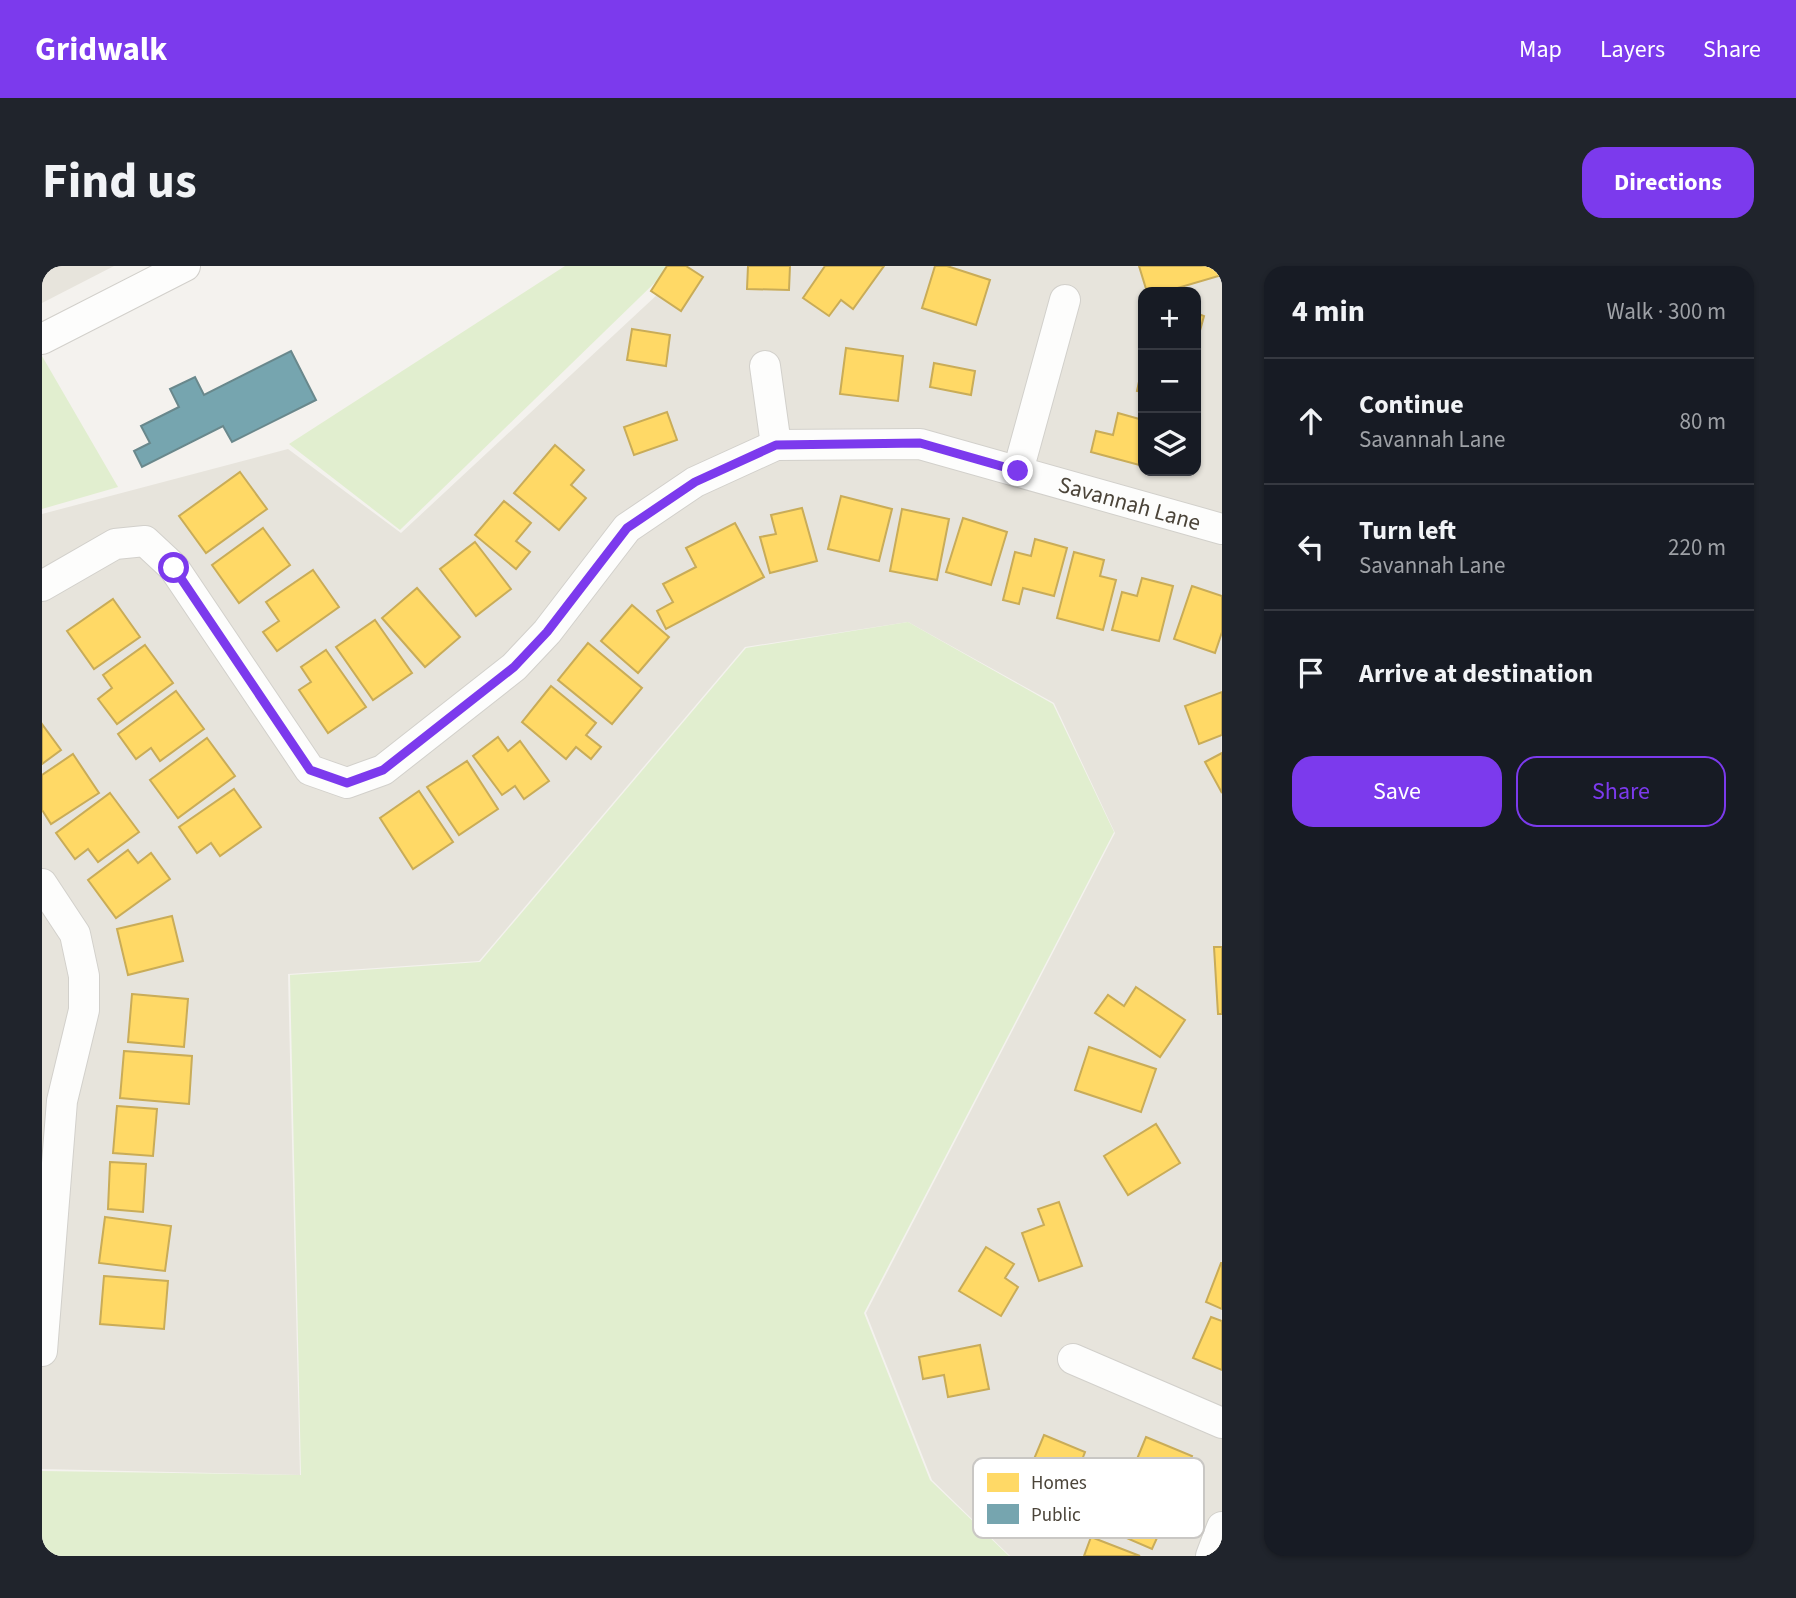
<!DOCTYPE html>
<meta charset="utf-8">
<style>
body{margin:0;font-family:"Source Sans 3",sans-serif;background:#20242c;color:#f1f3f6}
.controls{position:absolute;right:21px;top:21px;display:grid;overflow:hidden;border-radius:14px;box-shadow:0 2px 5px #0004}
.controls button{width:63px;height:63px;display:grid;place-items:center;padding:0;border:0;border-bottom:2px solid #363941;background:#171b24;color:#f1f3f6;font:35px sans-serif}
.stop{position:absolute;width:21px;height:21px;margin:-16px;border:5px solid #7c3aed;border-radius:50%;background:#fff}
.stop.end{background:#7c3aed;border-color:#fff;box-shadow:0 2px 7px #0008}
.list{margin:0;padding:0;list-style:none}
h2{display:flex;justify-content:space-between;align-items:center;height:91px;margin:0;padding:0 28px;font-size:30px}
h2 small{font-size:23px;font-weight:400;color:#9ea1a6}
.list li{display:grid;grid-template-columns:46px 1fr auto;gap:21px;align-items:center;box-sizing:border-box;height:126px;padding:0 28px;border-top:2px solid #363941}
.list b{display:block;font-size:26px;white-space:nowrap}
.list p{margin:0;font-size:23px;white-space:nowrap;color:#9ea1a6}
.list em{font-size:23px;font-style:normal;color:#9ea1a6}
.actions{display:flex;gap:14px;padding:21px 28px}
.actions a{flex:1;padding:16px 0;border:2px solid #7c3aed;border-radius:21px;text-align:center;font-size:24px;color:#7c3aed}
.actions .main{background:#7c3aed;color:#fff}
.icon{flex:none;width:38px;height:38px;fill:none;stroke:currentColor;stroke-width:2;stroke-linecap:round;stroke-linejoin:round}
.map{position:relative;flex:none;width:1180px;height:1290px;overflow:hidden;border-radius:21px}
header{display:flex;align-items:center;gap:42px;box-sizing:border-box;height:98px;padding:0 35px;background:#7c3aed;color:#fff}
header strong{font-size:33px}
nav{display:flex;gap:38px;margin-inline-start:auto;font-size:24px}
.intro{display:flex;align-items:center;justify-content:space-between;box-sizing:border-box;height:168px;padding:0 42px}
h1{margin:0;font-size:49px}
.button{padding:18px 32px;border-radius:21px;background:#7c3aed;color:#fff;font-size:24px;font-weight:700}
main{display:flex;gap:42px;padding:0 42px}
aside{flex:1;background:#171b24;border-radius:21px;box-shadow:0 2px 5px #0004}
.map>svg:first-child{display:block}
.residential{fill:#e7e4dc;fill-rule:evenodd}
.green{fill:#e1eecf}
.homes{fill:#ffd966;stroke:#c9ac58;stroke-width:2}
.public{fill:#76a5af;stroke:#69888c;stroke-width:2}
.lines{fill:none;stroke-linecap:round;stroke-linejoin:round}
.minor-casing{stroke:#d2d0cb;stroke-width:32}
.minor{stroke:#fdfdfc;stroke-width:30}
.route{stroke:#7c3aed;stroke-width:9}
.labels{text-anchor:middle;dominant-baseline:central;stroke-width:7;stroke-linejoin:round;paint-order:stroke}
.street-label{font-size:23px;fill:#4b4439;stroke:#fff}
.key{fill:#fff;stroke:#c9c7c4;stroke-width:2}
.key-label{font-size:19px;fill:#4b4439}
</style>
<header>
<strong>Gridwalk</strong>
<nav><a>Map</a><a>Layers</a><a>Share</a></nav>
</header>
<div class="intro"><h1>Find us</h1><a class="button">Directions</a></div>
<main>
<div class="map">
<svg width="1180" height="1290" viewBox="0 0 1180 1290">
<rect width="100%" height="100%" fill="#f4f2ee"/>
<g class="residential">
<polygon points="0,0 72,0 0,37"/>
<path d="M646,0H1180V1290H968L890,1214L824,1047L1073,567L1012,437L866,356L703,381L437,695L246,708L258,1209L0,1203V248L246,183L359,267ZM1101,26H1154V205H1101Z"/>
</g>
<g class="green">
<polygon points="523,0 630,0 358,264 247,178"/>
<polygon points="0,90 76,221 0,243"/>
<polygon points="866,356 1011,438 1072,566 822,1047 888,1214 967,1290 0,1290 0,1205 259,1209 248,709 438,696 704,382"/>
</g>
<g class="homes">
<polygon points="625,0 644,0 661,11 639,45 609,25"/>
<polygon points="706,0 748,0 747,24 705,23"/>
<polygon points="783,0 842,0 811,43 799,34 787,50 761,32"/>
<polygon points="893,0 905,0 948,14 934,59 880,42"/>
<polygon points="1097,0 1180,0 1180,9 1122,26 1105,26"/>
<polygon points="1154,47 1162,50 1154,79"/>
<polygon points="590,63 628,69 624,100 585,94"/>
<polygon points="804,82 861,90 856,135 798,128"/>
<polygon points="892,97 933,105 929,129 888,121"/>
<polygon points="1101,97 1101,126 1095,125"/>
<polygon points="625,146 635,174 592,189 582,161"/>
<polygon points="1076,147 1101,154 1101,200 1049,186 1054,165 1071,169"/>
<polygon points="513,179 542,204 529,219 544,232 517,264 472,227"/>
<polygon points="198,206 225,243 164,287 137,250"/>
<polygon points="799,230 850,243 837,295 786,283"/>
<polygon points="462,235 489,257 474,275 488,286 474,303 433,269"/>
<polygon points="760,242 775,295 728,307 718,271 734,268 729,249"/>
<polygon points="860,243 907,253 895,314 848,305"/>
<polygon points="921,252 965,266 949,319 904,306"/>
<polygon points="693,257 722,311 624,363 615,345 631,336 621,318 654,301 644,282"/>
<polygon points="221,262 248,299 197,337 170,299"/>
<polygon points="993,273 1025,282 1012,330 981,322 977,338 961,334 973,286 989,290"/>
<polygon points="433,276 469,323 434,350 398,303"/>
<polygon points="1032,286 1062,294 1058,310 1074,314 1061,364 1015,352"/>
<polygon points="271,304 297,341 235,385 221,366 237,355 224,336"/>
<polygon points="1100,312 1131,320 1117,375 1070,364 1080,326 1095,330"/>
<polygon points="1150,320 1180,330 1180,366 1173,387 1132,373"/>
<polygon points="375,322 418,371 383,401 340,352"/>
<polygon points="71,333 98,371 52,403 25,365"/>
<polygon points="590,339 627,371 596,407 559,375"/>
<polygon points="333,354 370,407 331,434 294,381"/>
<polygon points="546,377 600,422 570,458 516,414"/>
<polygon points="103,379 131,417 75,458 56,433 70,422 61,409"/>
<polygon points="284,384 324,441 286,467 257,424 269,416 259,401"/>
<polygon points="509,420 554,457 544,469 559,481 549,493 534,481 524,493 480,456"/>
<polygon points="134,425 162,463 118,495 109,482 94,493 76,468"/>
<polygon points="1180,426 1180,469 1157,478 1143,440"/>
<polygon points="0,458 19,484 0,498"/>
<polygon points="456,471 466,485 478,475 507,515 482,533 473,520 460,529 431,490"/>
<polygon points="165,472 193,510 136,552 108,514"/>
<polygon points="1180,487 1180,527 1163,496"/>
<polygon points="31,488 57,527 9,558 0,544 0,509"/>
<polygon points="425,495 456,543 417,569 385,521"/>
<polygon points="192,523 219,561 178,590 169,577 155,587 137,561"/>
<polygon points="377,525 411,576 371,603 338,552"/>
<polygon points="68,527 97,566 56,596 46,583 33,593 14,567"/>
<polygon points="86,584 96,597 109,587 128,613 74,652 46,614"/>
<polygon points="130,650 141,695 86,709 75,663"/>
<polygon points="1172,681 1180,681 1180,748 1176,748"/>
<polygon points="1094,721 1143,754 1118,791 1053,747 1066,729 1082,740"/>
<polygon points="90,728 146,733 142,781 86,776"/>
<polygon points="1047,781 1114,803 1099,846 1033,824"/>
<polygon points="82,785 150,790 147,838 78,832"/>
<polygon points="75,840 115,843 111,890 71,887"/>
<polygon points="1114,858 1138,897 1086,929 1062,890"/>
<polygon points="68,896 104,898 101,946 66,943"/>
<polygon points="1017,936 1040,1000 997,1015 980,967 1002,959 996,943"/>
<polygon points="63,951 129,960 123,1005 57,997"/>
<polygon points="944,981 972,998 963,1012 976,1021 959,1050 917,1025"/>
<polygon points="1179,997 1180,997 1180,1043 1164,1036"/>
<polygon points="62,1010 126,1015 122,1063 58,1058"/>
<polygon points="1169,1051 1180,1055 1180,1104 1151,1092"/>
<polygon points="938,1079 947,1123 906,1131 902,1109 881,1113 877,1091"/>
<polygon points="1002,1169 1043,1186 1024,1235 982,1217"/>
<polygon points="1104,1171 1150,1190 1133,1230 1088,1210"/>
<polygon points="1077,1218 1129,1241 1110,1283 1059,1261"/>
<polygon points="1049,1271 1098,1290 1042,1290"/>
</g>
<polygon class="public" points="249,85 274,134 190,176 181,160 100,201 92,185 108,177 99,160 137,141 128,123 153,111 162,129"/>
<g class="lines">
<g class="minor-casing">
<g id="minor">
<polyline points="0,73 143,0"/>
<polyline points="723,100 734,179"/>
<polyline points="976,205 1023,34"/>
<path id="s1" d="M0,320L73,278L103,275L132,302L268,504L305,517L341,504L472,401L505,366L585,262L653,216L734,179L878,178L1180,263"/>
<polyline points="0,618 33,668 42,710 42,744 20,835 0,1085"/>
<polyline points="1031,1093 1180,1157"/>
<polyline points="1169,1290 1180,1261"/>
</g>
</g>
<use href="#minor" class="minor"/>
</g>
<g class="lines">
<polyline class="route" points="132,302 268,504 305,517 341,504 472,401 505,366 585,262 653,216 734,179 878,177 976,205"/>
</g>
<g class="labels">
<g class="street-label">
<text stroke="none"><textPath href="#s1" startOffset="1354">Savannah Lane</textPath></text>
</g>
</g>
<rect x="931" y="1192" width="231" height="80" rx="10" class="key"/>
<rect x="945" y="1207" width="32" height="19" fill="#ffd966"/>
<rect x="945" y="1238" width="32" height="20" fill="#76a5af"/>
<g class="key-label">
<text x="989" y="1223">Homes</text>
<text x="989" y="1255">Public</text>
</g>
</svg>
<div class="controls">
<button>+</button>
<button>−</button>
<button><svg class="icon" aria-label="layers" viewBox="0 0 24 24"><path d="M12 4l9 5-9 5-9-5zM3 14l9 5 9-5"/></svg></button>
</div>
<div class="stop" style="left:132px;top:302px"></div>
<div class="stop end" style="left:976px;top:205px"></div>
</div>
<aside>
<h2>4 min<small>Walk · 300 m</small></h2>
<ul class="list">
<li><svg class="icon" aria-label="ahead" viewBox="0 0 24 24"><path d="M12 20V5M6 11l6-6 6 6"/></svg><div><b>Continue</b><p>Savannah Lane</p></div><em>80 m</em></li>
<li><svg class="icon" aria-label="left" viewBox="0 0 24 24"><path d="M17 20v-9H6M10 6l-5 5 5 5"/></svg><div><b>Turn left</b><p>Savannah Lane</p></div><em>220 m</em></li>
<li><svg class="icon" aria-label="arrive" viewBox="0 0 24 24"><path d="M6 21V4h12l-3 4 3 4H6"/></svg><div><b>Arrive at destination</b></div></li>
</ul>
<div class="actions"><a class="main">Save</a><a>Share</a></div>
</aside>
</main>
